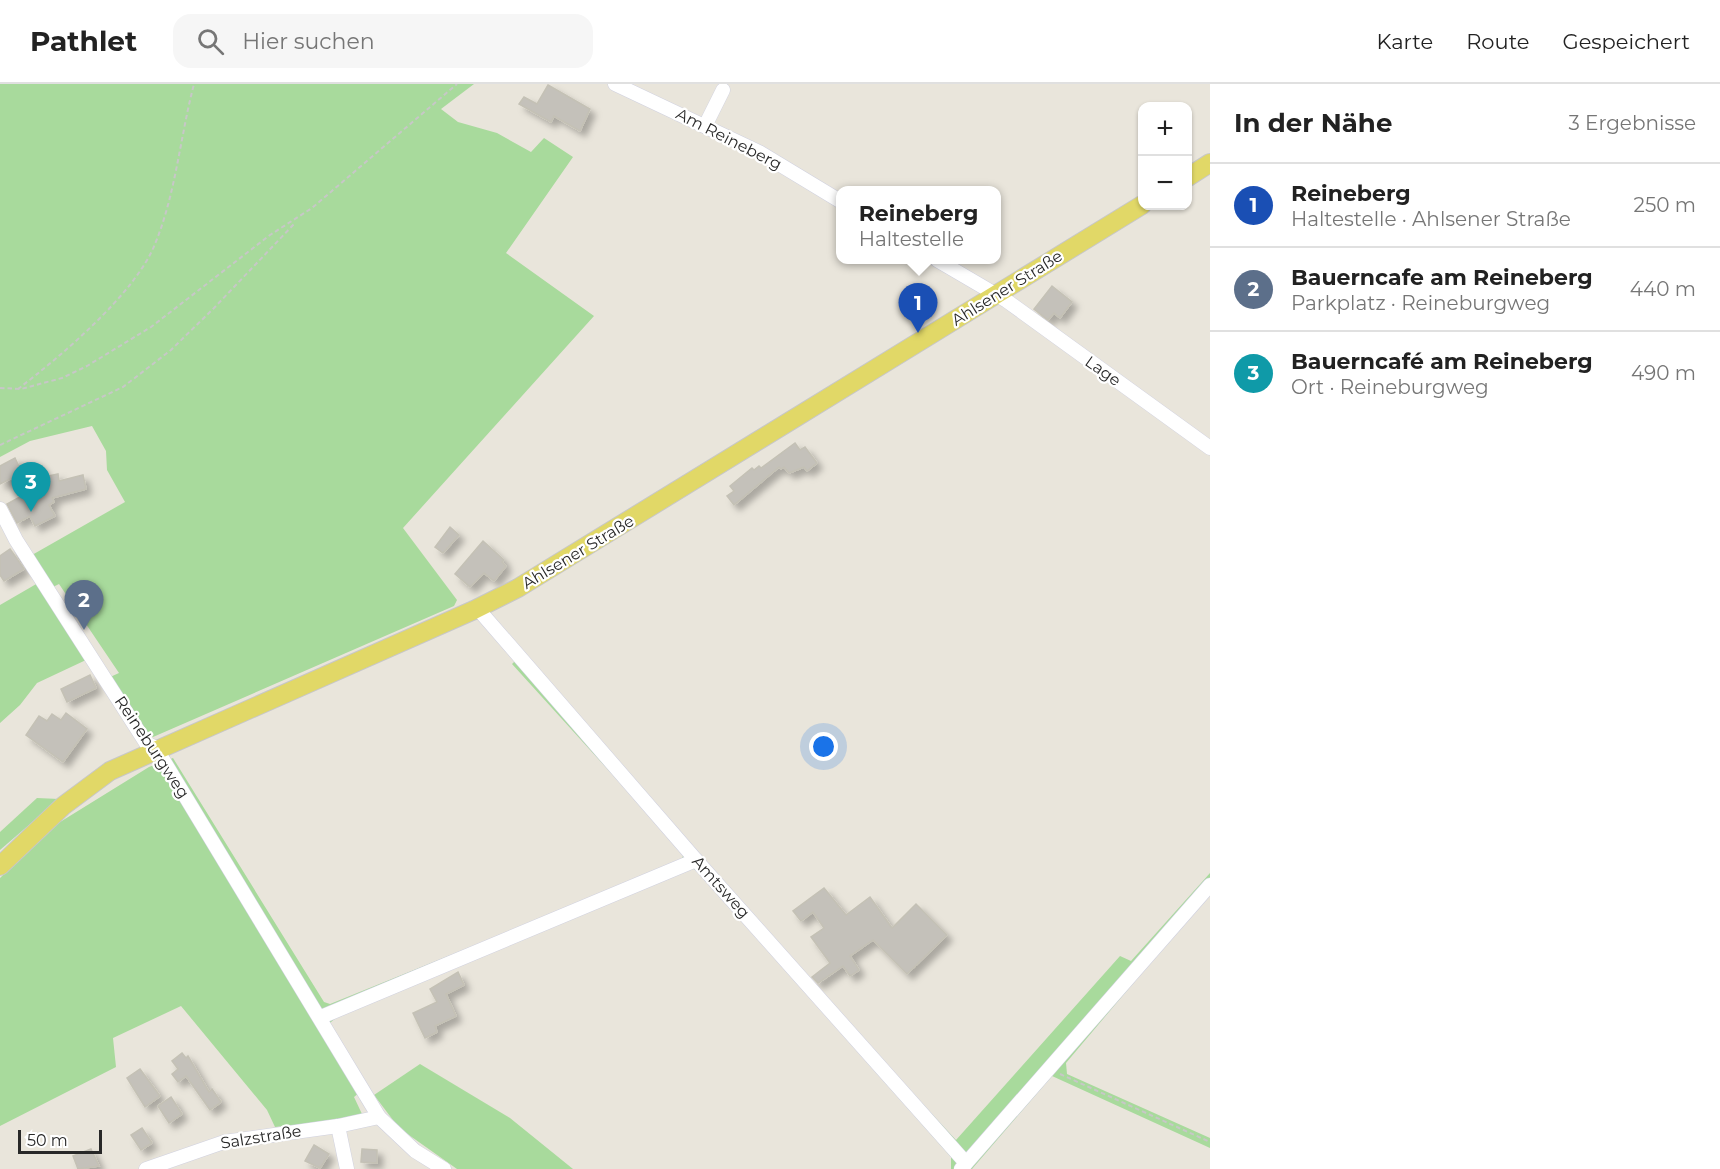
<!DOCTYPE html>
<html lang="de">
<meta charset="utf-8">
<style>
body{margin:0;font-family:Montserrat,sans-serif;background:#f6f6f6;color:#222}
.controls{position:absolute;right:18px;top:18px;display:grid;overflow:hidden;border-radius:12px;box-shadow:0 2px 4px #0004}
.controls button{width:54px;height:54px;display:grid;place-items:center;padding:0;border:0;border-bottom:2px solid #e0e0e0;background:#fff;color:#222;font:30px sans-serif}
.scale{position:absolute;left:18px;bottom:15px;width:84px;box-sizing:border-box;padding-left:6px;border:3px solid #282828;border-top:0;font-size:16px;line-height:21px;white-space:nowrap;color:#282828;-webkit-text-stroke:4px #fff;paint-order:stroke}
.you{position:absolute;left:824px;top:663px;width:21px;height:21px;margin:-15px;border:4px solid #fff;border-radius:50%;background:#1a73e8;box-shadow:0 0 0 9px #1a73e833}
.badge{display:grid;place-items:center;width:39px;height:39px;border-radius:50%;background:#0b8043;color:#fff;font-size:20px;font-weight:700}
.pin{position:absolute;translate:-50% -50px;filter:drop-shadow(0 2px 3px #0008)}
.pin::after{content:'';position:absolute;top:32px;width:21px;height:18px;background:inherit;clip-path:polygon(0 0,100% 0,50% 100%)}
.popup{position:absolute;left:836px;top:102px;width:165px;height:78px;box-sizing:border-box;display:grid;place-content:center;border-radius:12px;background:#fff;filter:drop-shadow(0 2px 4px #0005);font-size:20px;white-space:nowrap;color:#767676}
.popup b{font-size:22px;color:#222}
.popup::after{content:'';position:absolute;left:50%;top:100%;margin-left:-12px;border:12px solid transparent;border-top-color:#fff}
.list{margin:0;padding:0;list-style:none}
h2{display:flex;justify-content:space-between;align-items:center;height:78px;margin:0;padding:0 24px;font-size:26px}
h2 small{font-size:20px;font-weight:400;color:#767676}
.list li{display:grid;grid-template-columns:39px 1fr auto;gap:18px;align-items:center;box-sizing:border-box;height:84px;padding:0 24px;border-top:2px solid #e0e0e0}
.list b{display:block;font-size:22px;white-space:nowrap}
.list p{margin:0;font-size:20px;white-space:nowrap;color:#767676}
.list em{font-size:20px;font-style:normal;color:#767676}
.icon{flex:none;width:33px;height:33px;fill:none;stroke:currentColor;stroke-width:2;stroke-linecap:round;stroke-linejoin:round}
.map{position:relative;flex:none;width:1210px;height:1085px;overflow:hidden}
header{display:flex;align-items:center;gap:36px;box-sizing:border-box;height:84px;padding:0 30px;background:#fff;border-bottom:2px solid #e0e0e0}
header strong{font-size:28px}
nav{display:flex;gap:33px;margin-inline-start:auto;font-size:21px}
.search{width:420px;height:54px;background:#f6f6f6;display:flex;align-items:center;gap:15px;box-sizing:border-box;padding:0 21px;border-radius:18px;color:#767676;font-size:22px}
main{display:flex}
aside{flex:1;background:#fff}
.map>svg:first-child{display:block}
.green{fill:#a8da9c}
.building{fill:#c4c1ba;stroke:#c4c1b5;stroke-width:1.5;filter:url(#shadow)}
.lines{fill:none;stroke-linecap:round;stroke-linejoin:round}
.minor-casing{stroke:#d0d1df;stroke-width:15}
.major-casing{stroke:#c7c7c7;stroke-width:20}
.path{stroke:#c7c7c7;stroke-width:2;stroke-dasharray:4.5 3;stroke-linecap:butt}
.minor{stroke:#fff;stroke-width:14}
.major{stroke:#e1d867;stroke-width:18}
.labels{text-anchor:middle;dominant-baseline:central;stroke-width:4.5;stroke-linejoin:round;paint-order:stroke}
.street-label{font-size:16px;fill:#282828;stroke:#fff}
</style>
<header>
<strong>Pathlet</strong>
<div class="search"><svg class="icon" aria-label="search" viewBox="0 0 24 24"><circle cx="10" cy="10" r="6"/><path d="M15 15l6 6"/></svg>Hier suchen</div>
<nav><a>Karte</a><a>Route</a><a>Gespeichert</a></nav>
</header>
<main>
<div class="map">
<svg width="1210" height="1085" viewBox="0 0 1210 1085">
<defs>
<filter id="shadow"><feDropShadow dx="5.5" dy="5.5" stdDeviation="3" flood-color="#0004"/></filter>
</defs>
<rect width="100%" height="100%" fill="#e9e5db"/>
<g class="green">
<polygon points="0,0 474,0 441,25 458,38 497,49 531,68 544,54 573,73 506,169 594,232 403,444 457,516 454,522 153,653 145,646 108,594 119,589 59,500 51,504 32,471 125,418 107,386 106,367 92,342 30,357 0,373"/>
<polygon points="38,499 86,576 37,599 20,621 0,639 0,521"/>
<polygon points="521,571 856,948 956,1056 1120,872 1131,877 1210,789 1210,808 1066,979 1067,990 1210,1054 1210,1064 1052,992 972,1085 951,1085 951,1073 698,787 689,783 338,932 323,945 360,1008 354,1013 362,1030 337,1037 275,1043 267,1026 181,922 113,954 116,983 0,1042 0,794 52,743 149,683 173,674 324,918 330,920 680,778 683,772 680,765 512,580"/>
<polygon points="37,714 59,715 0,766 0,748"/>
<polygon points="420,980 510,1034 573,1085 457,1085 399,1044 374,1011"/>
</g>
<g class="building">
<polygon points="548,1 590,25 580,47 554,32 551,38 519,20 524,13 537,20"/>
<polygon points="1052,202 1072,218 1060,234 1054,229 1048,236 1034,225"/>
<polygon points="795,359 800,366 805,363 817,379 807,387 804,383 789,389 784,383 781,385 779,383 734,421 727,412 734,407 730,402 752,384 754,386 759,382 761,384"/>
<polygon points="15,374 22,389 0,400 0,382"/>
<polygon points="58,390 59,397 83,391 86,405 52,414 54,418 49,421 55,432 35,442 30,432 17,439 7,420 49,397 48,392"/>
<polygon points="450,443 459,451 443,469 435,463"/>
<polygon points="483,457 504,476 502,478 506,482 494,497 484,489 470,503 455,490"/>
<polygon points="10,465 24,485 4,497 0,491 0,472"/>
<polygon points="90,591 96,604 67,618 61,605"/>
<polygon points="66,629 87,645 63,678 26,651 39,632 47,637 52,630 61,636"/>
<polygon points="824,804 846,831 870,813 892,844 916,820 947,851 907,890 873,856 850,872 859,886 850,892 843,882 818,899 812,893 830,879 811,853 824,844 813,828 801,837 793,827"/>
<polygon points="458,888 464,901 446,910 456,932 435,942 437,948 425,954 413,929 437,918 430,905"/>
<polygon points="182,969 186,974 188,972 209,1008 212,1005 221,1018 210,1026 186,992 178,998 172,990 178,985 172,977"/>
<polygon points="140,985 160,1012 145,1023 127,994"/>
<polygon points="171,1013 182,1030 169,1039 158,1022"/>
<polygon points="142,1044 152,1059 141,1066 131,1051"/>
<polygon points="314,1061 329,1070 320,1084 305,1077"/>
<polygon points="91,1065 99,1082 78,1085 73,1072"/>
<polygon points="362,1065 377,1066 377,1079 361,1078"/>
</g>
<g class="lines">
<g class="minor-casing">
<g id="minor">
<polyline points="615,0 759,68 840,117"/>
<polyline points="705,42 723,6"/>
<polyline points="937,176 1007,217 1210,364"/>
<polyline points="0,425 16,456 146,659 156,664 379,1033 415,1067 444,1085"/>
<polyline points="478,525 696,776 966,1079"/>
<polyline points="321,933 696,776"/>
<polyline points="338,1042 347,1085"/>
<polyline points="146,1085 224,1058 338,1042 379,1033"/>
<polyline points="961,1085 1210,801"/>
</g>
</g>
<g class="major-casing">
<g id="major">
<polyline points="1188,93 1210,79"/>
<polyline points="0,782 63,722 110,687 474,526 518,504 1142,121"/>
</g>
</g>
<g class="path">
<polyline points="0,304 21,305 62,294 87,282 151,243 270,151 312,124 457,0"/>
<path d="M18,305C61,272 135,210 155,160C176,109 180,53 194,0"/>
<polyline points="0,361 123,303 171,266 214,224 295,139"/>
<polyline points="1060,990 1210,1058"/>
</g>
<use href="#minor" class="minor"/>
<use href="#major" class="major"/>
</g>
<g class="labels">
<g class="street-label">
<text transform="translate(729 55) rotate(27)">Am Reineberg</text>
<text transform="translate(1007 204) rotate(-32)">Ahlsener Straße</text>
<text transform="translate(1103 287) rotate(35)">Lage</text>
<text transform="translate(578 468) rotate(-31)">Ahlsener Straße</text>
<text transform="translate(152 663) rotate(56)">Reineburgweg</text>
<text transform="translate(721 803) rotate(48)">Amtsweg</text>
<text transform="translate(261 1053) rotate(-9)">Salzstraße</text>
</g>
</g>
</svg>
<div class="controls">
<button>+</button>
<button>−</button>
</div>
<div class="scale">50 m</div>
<div class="you"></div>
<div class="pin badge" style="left:918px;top:249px;background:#1a4fb4">1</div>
<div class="popup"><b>Reineberg</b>Haltestelle</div>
<div class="pin badge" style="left:84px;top:546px;background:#5c6f8a">2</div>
<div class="pin badge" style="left:31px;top:428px;background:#0f9aa8">3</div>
</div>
<aside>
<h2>In der Nähe<small>3 Ergebnisse</small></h2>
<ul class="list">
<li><span class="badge" style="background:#1a4fb4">1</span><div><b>Reineberg</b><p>Haltestelle · Ahlsener Straße</p></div><em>250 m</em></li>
<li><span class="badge" style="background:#5c6f8a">2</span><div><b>Bauerncafe am Reineberg</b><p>Parkplatz · Reineburgweg</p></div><em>440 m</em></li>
<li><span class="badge" style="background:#0f9aa8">3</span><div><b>Bauerncafé am Reineberg</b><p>Ort · Reineburgweg</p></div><em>490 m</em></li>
</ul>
</aside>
</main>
